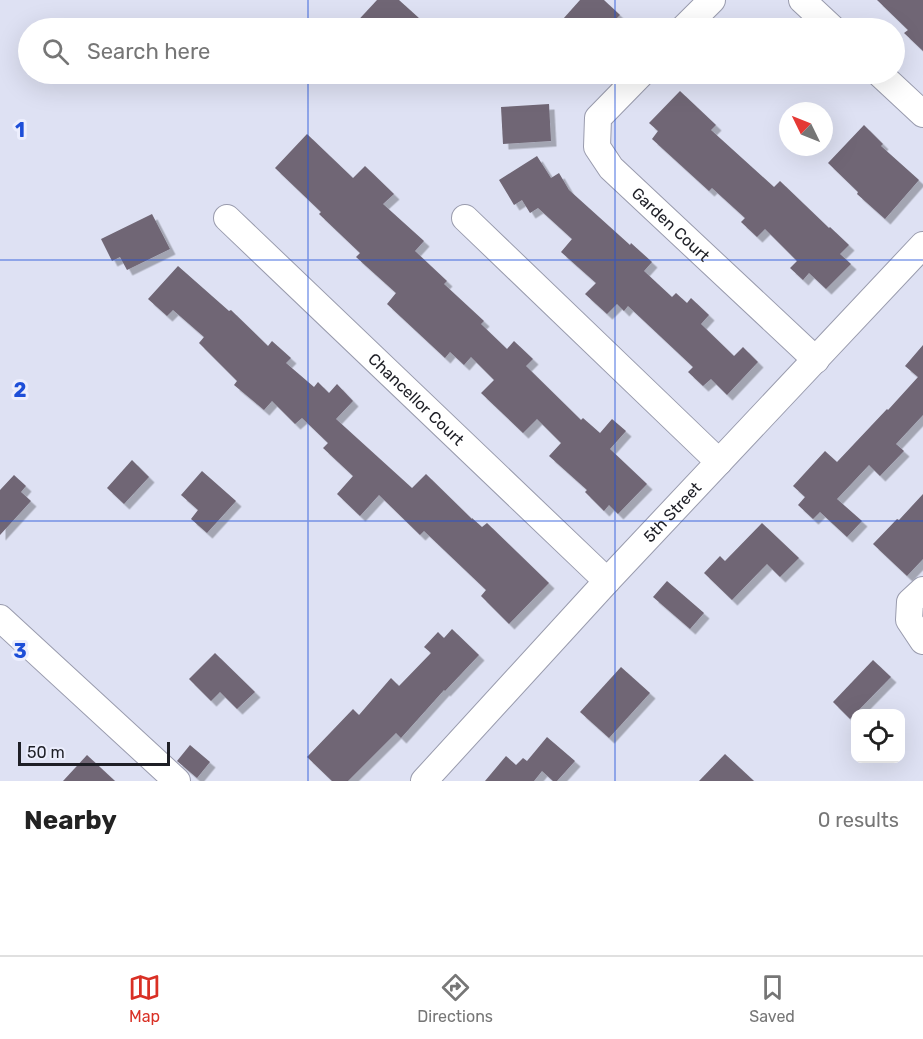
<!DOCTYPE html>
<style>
body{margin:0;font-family:Rubik,sans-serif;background:#f6f6f6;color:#222}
.controls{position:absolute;right:18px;bottom:18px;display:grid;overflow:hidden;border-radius:12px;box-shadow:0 6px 24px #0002}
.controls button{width:54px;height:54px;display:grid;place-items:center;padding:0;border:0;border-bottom:2px solid #e0e0e0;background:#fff;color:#222;font:30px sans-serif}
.compass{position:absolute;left:779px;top:102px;width:54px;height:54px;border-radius:50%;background:#fff;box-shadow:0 6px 24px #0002;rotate:313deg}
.scale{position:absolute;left:18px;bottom:15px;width:152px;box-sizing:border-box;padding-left:6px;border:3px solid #1e1f26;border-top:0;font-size:16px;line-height:21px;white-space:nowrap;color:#1e1f26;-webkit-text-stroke:4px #eceefd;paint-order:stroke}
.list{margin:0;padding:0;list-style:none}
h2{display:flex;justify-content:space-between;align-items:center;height:78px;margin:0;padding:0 24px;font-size:26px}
h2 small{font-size:20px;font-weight:400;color:#767676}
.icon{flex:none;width:33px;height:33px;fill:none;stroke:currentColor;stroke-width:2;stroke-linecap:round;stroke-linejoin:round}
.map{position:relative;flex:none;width:923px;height:781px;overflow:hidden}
.search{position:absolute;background:#fff;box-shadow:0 6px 24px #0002;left:18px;right:18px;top:18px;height:66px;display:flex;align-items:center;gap:15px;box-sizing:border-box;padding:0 21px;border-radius:33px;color:#767676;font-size:22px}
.sheet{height:174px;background:#fff}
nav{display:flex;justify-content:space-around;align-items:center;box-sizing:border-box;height:84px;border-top:2px solid #e0e0e0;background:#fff;font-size:16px;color:#767676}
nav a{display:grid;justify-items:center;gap:3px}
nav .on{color:#d93025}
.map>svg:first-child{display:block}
.building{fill:#6f6674;filter:url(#shadow)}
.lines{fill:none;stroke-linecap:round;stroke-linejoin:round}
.minor-casing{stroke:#999bad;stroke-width:28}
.minor{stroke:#fff;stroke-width:26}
.grid{fill:none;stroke:#1d4ed8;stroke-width:1.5;stroke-opacity:0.55}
.labels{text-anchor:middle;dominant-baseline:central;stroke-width:6;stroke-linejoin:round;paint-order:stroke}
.street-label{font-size:16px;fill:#1e1f26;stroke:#eceefd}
.grid-label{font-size:20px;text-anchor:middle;font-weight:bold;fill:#1d4ed8;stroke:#eceefd;stroke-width:6;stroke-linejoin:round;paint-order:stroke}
</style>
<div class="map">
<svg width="923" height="781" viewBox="0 0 923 781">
<defs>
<filter id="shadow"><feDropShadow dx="5.5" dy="5.5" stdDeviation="0" flood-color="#0004"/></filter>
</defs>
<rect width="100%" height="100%" fill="#dee1f3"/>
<g class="building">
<polygon points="377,0 399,0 420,19 411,28 351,28"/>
<polygon points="580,0 604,0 620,15 607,28 573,28 563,19"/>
<polygon points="877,0 923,0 923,51 904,33 908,30"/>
<polygon points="680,91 716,125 711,130 774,187 780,181 829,228 830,227 849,245 840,254 851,264 826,289 809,273 803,280 790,268 797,261 765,229 757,237 741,222 745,218 712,188 709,191 652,139 658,131 649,123"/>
<polygon points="549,104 551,141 503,144 501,107"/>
<polygon points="864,125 883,144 881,146 919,180 885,219 857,194 858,192 828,163"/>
<polygon points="307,134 353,178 365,166 394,194 383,204 424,241 415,251 447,281 444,284 484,321 481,324 507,349 514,341 533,359 526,366 581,420 583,418 600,433 612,419 626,431 610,449 647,484 618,514 609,505 604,511 585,492 587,490 549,456 561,443 537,419 523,433 481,393 494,380 471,357 464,365 450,352 445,358 387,304 396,293 356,257 360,253 319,214 321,212 275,168"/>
<polygon points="537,156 551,178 559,173 569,190 630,245 631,243 652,262 644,271 672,297 676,293 687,303 691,298 709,315 701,324 734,356 743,347 758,362 727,395 711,379 703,386 688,372 693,367 628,306 624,311 617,304 607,314 585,294 596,283 561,252 572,239 538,208 530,213 522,200 514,205 499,180"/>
<polygon points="152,214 170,249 127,270 120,257 112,261 101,239"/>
<polygon points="178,266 229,311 231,310 268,346 272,341 291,358 286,363 314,387 318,382 329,393 337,384 353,401 336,419 412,488 426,474 472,519 472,518 482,527 487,523 549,583 509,624 481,596 486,590 424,531 420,535 379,495 360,516 337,494 353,476 323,448 328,443 302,418 295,424 272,401 264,410 234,385 237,381 199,343 204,337 173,310 167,316 148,299"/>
<polygon points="923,345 923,415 896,444 904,451 880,476 869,465 837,499 862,521 847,537 820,512 813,519 798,505 805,497 793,486 825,451 837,462 887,409 888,410 918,377 905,366"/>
<polygon points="132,460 149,477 124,504 107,488"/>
<polygon points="202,471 236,501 207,533 191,519 198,510 181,495"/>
<polygon points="14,475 26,486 21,492 31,501 0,535 0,490"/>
<polygon points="923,494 923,559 907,576 873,544 897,519 899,520"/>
<polygon points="762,523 799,558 780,577 767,564 732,600 704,573 720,556 725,561"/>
<polygon points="667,581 704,613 690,629 653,597"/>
<polygon points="452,629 479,655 445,691 444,690 401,738 396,733 348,781 332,781 307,757 353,709 359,715 391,678 399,686 431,653 424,647 438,632 444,638"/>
<polygon points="215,653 255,692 237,709 220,692 211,701 189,679"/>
<polygon points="873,660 891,677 850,719 833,702"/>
<polygon points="621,667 650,693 609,738 580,712"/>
<polygon points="547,737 575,761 557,781 553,781 542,771 534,781 485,781 506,756 516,765 523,758 527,761"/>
<polygon points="190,745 210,762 197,778 177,761"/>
<polygon points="725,754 754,781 699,781"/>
<polygon points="87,755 115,781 63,781"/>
</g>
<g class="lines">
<g class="minor-casing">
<g id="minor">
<polyline points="802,0 832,28"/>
<polyline points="684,28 712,0"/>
<path id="s1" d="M641,74L598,118L597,147L611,168L816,360"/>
<polyline points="880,74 923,114"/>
<path id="s2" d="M227,218L607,581"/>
<polyline points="465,218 719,462"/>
<polyline points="923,590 910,602 909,620 923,641"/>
<polyline points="0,618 177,781"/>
<path id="s3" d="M424,781L607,581L923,245"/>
</g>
</g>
<use href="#minor" class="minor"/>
</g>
<path class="grid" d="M308,0V28M615,0V28M308,74V781M615,74V781M0,260H923M0,521H923"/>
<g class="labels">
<g class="street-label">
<text stroke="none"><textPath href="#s1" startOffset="198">Garden Court</textPath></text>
<text stroke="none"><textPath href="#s2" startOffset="262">Chancellor Court</textPath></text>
<text stroke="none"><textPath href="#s3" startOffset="366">5th Street</textPath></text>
</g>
</g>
<g class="grid-label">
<text x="20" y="137">1</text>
<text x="20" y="397">2</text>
<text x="20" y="658">3</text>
</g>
</svg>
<div class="controls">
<button><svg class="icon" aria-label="locate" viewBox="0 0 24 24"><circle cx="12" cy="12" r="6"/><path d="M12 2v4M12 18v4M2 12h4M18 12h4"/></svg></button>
</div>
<svg class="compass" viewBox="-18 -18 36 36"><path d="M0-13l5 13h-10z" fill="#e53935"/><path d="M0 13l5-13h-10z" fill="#767676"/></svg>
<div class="scale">50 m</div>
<div class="search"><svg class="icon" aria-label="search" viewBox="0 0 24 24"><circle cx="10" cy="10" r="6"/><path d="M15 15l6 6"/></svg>Search here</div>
</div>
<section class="sheet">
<h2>Nearby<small>0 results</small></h2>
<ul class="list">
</ul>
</section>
<nav>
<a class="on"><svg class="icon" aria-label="map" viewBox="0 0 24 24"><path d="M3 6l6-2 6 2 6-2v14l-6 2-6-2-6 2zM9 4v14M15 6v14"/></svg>Map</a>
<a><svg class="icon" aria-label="directions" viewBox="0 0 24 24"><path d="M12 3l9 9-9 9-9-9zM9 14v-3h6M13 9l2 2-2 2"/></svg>Directions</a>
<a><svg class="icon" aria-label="saved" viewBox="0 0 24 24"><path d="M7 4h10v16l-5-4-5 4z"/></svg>Saved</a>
</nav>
